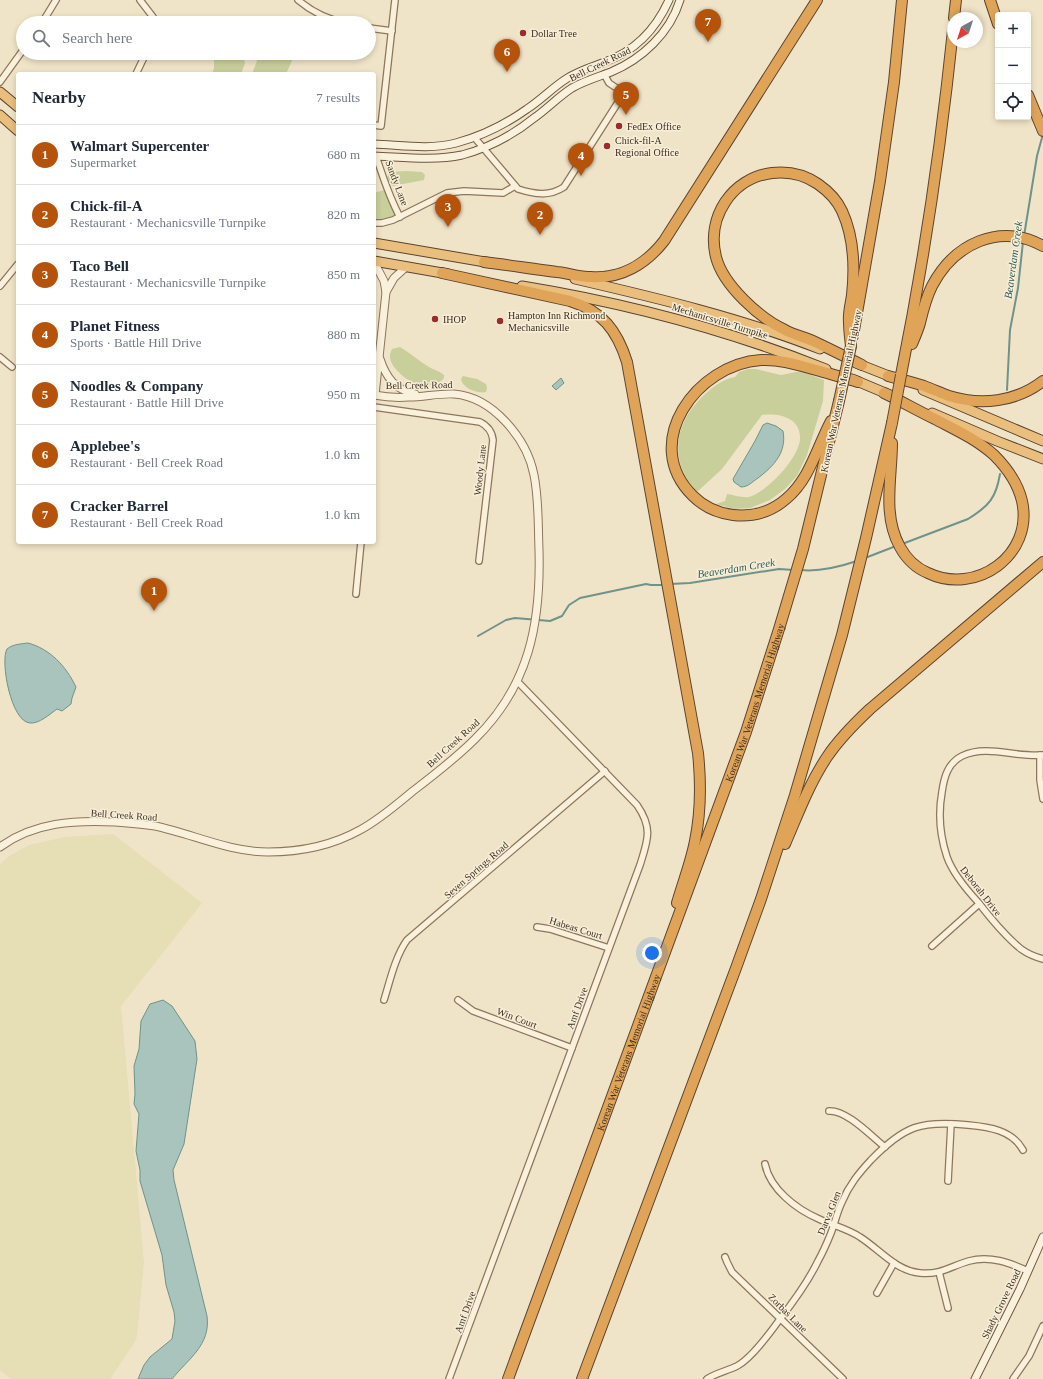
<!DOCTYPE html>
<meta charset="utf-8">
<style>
body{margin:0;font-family:"Times New Roman",serif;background:#f6f6f7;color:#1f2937}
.controls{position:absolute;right:12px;top:12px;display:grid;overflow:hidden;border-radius:4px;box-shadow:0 2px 6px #0003}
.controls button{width:36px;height:36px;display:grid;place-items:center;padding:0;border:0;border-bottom:1px solid #e0e1e3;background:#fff;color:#1f2937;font:20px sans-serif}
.compass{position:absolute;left:947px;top:12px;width:36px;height:36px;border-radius:50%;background:#fff;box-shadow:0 2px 6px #0003;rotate:219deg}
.you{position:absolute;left:652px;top:953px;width:14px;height:14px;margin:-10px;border:3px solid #fff;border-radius:50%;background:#1a73e8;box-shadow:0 0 0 6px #1a73e833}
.badge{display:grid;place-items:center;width:26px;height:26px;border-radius:50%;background:#b45309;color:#fff;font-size:13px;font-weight:700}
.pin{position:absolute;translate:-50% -33px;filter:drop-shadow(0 1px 2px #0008)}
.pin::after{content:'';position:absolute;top:21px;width:14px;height:12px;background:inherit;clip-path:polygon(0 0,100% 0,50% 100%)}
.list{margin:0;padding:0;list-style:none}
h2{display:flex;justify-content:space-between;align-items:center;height:52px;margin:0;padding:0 16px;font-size:17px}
h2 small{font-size:13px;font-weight:400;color:#747a83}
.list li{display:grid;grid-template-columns:26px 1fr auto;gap:12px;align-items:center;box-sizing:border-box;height:60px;padding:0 16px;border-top:1px solid #e0e1e3}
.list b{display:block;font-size:15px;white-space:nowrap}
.list p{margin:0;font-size:13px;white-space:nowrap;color:#747a83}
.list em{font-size:13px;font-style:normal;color:#747a83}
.icon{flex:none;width:22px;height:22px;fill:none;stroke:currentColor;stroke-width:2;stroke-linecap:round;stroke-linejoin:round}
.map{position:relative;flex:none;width:1043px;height:1379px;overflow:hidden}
.search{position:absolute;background:#fff;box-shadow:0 2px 6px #0003;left:16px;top:16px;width:360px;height:44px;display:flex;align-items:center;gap:10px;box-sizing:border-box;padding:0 14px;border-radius:22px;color:#747a83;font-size:15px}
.panel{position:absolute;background:#fff;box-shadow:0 2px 6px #0003;left:16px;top:72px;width:360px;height:472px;border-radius:4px}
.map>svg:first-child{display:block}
.farmland{fill:#e6deb5}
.green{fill:#c9cf9b}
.water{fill:#a9c4bc;stroke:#6f938a}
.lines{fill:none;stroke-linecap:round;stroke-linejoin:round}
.stream{stroke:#6f938a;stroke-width:2}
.minor-casing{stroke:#8d765c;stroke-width:8}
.tertiary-casing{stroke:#8d765c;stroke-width:9}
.secondary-casing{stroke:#6f573f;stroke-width:9}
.trunk-casing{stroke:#5b4430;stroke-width:11}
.motorway-casing{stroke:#5b4430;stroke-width:12}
.minor{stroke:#faf1dc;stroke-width:5.5}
.tertiary{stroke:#faf1dc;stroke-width:7}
.secondary{stroke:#faf1dc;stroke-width:7}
.trunk{stroke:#eabe7c;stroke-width:9}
.motorway{stroke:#e0a458;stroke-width:10}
.motorway-bridge-casing{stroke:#5b4430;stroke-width:12;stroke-linecap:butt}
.motorway-bridge{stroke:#e0a458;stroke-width:10}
.poi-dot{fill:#9e2a2b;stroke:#f7eed8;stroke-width:1.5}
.labels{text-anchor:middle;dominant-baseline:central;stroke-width:3;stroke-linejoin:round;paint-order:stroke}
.poi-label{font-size:10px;fill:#3d2e20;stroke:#f7eed8;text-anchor:start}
.street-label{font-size:10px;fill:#3d2e20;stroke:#f7eed8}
.water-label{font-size:11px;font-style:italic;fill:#2f5d5a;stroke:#f7eed8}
</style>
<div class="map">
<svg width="1043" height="1379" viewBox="0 0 1043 1379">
<rect width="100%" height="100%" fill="#f0e4c8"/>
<polygon class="farmland" points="113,834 202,903 121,1006 144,1262 137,1336 135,1342 110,1379 11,1379 0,1370 0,864 11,855 29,845 65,837"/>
<g class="green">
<polygon points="214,53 242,53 245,63 241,74 229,73 229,74 212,74 214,68"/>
<polygon points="260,53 283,53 294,56 286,74 252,74"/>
<polygon points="406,171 422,172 425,175 424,180 393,186 390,184 387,177 390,172"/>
<polygon points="384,190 395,214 394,216 382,221 374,219 374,193"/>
<path d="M400,347C410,353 419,361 429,367C434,370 440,371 444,375V378C440,384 426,387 419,385C409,383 391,368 390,358C389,355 391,352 392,349Z"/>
<path d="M748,369H756L781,375L801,371L824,380L823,401L807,455L797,476L785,489L770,500L750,508L734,509L716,504L725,501L727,494C734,495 742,498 749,497C767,492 799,458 800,439C801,417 778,413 762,415L722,469L697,492C668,461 674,423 704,395C713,387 723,379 735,377L739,372Z"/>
<path d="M463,376L477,379L486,384L487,388L486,392C478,394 462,388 461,379Z"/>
</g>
<g class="water">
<polygon points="561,378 564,383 556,390 552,386"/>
<path d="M767,423L776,426L783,431C787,452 774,466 758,478C752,482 748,487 741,487L734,482L733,479L755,441L763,425Z"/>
<path d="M28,643C50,649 66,666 76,687L72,698L71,704L62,711L57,709C50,714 39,724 30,723C11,722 0,661 7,649C13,644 21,644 28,643Z"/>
<path d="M163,1000L172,1006L195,1041L197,1059L184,1144L173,1170L174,1180L207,1316C211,1345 188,1359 172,1379H138L144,1365L150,1357L172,1339L175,1321L174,1312L166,1285L162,1255L140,1181V1170L136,1151L139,1114L134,1104L135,1094L134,1066L139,1049L141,1021L150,1004Z"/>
</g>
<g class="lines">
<g class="stream">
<polyline points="1024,236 1037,156 1043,134"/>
<polyline points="1007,390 1010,330 1018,288 1023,242"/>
<path d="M902,544L968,519C989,506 996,498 1000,474"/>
<polyline points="865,558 896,546"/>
<path d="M801,570C820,572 839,567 857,561"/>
<polyline points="670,584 690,583 779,569 794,570"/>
<polyline points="478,636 506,620 515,618 550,621 562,616 569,605 580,598 646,584 651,585 663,585"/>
</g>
<g class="minor-casing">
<g id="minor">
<polyline points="140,0 153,17 155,23"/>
<path d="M298,0C312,12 326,19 345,23"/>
<polyline points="42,23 56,0"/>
<polyline points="369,28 392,31"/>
<polyline points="136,74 146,53"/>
<polyline points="0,82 23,50"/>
<polyline points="374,125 381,126 395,0"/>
<path d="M474,137L518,189C534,194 549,197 564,187L624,93L609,83L604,74"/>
<path d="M376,156C383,177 389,197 400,217"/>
<polyline points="374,223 382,223 393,220 447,193 464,191 503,193 515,186"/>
<polyline points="0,286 18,264"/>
<polyline points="0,357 12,367"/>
<path d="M374,407L480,422C488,426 492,431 493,440L479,561"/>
<polyline points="356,594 361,542"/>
<polyline points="1040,755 1040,780 1043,799"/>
<path d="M1043,755C1017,758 987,744 962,756C948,763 944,777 942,792C938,814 940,836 947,857C953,874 966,889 978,902C991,919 1005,936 1021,949C1028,954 1035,957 1043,959"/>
<polyline points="537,927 550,929 609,948"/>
<polyline points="932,946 979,904"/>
<path d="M384,1000C390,981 395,957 407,940L605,771"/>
<polyline points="458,1000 473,1011 572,1048"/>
<path d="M829,1111C847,1110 871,1136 885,1147"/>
<path d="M765,1164C770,1189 796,1209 819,1219C832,1225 848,1229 860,1237C879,1249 896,1271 920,1273C941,1275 951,1266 969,1261C990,1255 1010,1263 1028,1271"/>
<polyline points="948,1181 951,1124"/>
<polyline points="725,1257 727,1262 732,1272 843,1379"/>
<polyline points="939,1272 948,1308"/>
<polyline points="877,1293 894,1263"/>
<path d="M449,1379L640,865C648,840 653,828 637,805L517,681"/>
<path d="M707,1379C716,1373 727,1371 737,1366C752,1358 770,1333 780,1319C794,1301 808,1282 818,1261C823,1252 827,1243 831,1233C835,1223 837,1212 842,1202C849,1185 859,1173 871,1160C904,1126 921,1120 968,1125C989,1127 1012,1130 1023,1150"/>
<polyline points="1013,1379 1029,1356 1043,1326"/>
</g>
</g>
<g class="tertiary-casing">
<g id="tertiary">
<polyline points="374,262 384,281 386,292"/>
<path d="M380,359C386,377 395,390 415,394"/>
<polyline points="375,395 386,292 394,278 406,267"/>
<path d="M0,847C34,822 75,820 115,822C129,823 142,824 155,826C193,834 229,852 268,852C300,852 333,845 360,830C379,820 396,805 413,791C434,775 456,758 475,739C529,686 541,624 539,550C538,525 539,500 534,475C527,439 493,397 454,394C439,393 424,397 409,397C397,398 385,397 374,395"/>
</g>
</g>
<g class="secondary-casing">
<g id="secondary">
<path d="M374,144C401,145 430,150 456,143C482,136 506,124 527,109C541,100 552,88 566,79C578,71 592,67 605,62C635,51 656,29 669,0"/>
<path d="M374,156C402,157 434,161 462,155C488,148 513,135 534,118C547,109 558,97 572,88C584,81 598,77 611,72C642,59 670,33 680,0"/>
<polyline points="975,1379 1020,1289 1043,1237"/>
</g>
</g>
<g class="trunk-casing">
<g id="trunk">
<polyline points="0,92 18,107"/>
<polyline points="0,115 18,131"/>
<polyline points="374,243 491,263"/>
<polyline points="374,261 448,274"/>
<path d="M575,279C657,298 741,318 820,349"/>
<path d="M522,286C626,303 728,330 826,369"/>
<polyline points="856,363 894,378"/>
<polyline points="852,379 890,395"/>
<polyline points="923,390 1043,441"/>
<polyline points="932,413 997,441 1043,459"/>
</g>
</g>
<g class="motorway-casing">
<g id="motorway">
<polyline points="990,0 998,24"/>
<polyline points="954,18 956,0"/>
<polyline points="1028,95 1043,131"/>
<path d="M484,262C508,265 533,269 557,272C568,273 579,277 591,277C621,279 646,264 664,241L817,0"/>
<path d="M442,273L570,301C602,311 617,330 627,362L698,753C701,782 701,812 695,841C691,862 683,882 677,903"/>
<polyline points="853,336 880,181 894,82 902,0"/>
<path d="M912,344C915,337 918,330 920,323C923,310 926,298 932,286C954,244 999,222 1043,246"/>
<path d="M851,346C850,338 849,330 849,322C848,313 851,303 852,295C855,267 854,237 842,211C837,200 828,191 818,184C805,175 789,171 772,173C732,178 706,217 716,257C720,273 732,288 744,300C756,312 770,323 785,330C794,335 804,337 813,341C830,349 846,357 862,365"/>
<path d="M901,375C924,261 941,146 953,30"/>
<path d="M888,376C900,379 912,382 924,386C932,389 941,393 949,396C981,406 1016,402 1043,381"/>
<path d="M884,393C901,401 918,411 935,419C956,430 976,439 994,455C1006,467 1018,484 1022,501C1034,555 976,596 928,573C916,568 906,558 900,547C882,515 892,477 892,443"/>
<path d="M831,421C817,447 810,479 786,499C771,512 752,517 733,515C717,513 704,507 693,496C639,443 697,364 761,360C782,359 801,366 820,371C833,375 846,378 858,382"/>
<path d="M785,844C798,814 809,784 827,757C839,739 854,724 870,709L1043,562"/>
<path id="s1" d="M508,1379L746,732L779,629L803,549L839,401"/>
<polyline points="582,1379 736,968 761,899 795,795 842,635 866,538 892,423"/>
</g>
</g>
<use href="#minor" class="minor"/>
<use href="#tertiary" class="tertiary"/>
<use href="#secondary" class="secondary"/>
<use href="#trunk" class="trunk"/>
<use href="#motorway" class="motorway"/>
<g class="motorway-bridge-casing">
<g id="motorway-bridge">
<polyline points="839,401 851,346"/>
<polyline points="892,423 901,375"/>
</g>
</g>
<use href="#motorway-bridge" class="motorway-bridge"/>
</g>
<g class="poi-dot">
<circle cx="523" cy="33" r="4"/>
<circle cx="619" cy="126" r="4"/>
<circle cx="607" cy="146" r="4"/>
<circle cx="435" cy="319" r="4"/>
<circle cx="500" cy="321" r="4"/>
</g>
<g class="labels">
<g class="poi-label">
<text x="531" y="33">Dollar Tree</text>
<text x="627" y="126">FedEx Office</text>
<text x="615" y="140">Chick-fil-A<tspan x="615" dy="12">Regional Office</tspan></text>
<text x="508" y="315">Hampton Inn Richmond<tspan x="508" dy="12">Mechanicsville</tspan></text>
<text x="443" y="319">IHOP</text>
</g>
<g class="street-label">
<text transform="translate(600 64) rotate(-26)">Bell Creek Road</text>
<text transform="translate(397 183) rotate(69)">Sandy Lane</text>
<text transform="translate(720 321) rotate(17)">Mechanicsville Turnpike</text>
<text transform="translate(419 385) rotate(-1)">Bell Creek Road</text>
<text transform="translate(841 391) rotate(-78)">Korean War Veterans Memorial Highway</text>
<text transform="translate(480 470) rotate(-84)">Woody Lane</text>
<text stroke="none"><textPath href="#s1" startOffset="720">Korean War Veterans Memorial Highway</textPath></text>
<text transform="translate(453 743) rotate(-42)">Bell Creek Road</text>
<text transform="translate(124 815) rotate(4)">Bell Creek Road</text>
<text transform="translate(476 870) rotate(-41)">Seven Springs Road</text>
<text transform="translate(981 891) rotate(52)">Deborah Drive</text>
<text transform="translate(576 928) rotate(17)">Habeas Court</text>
<text transform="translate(577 1008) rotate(-70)">Amf Drive</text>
<text transform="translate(517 1018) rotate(21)">Win Court</text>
<text stroke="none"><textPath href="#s1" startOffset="348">Korean War Veterans Memorial Highway</textPath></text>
<text transform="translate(829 1213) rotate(-68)">Darva Glen</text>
<text transform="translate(1001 1304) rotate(-64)">Shady Grove Road</text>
<text transform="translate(465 1312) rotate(-70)">Amf Drive</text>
<text transform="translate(788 1313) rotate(45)">Zorbas Lane</text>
</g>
<g class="water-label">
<text transform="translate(1013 260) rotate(-82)">Beaverdam Creek</text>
<text transform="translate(736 568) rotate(-9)">Beaverdam Creek</text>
</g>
</g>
</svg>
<div class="controls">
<button>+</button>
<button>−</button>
<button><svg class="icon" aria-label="locate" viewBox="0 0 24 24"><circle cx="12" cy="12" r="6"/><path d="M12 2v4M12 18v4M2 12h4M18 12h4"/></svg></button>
</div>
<svg class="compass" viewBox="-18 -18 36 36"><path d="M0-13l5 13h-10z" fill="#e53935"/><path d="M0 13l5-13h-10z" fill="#747a83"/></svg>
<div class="you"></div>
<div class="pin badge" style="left:154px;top:611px">1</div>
<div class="pin badge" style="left:540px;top:235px">2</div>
<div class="pin badge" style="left:448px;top:227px">3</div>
<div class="pin badge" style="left:581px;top:176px">4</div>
<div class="pin badge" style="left:626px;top:115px">5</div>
<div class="pin badge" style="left:507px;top:72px">6</div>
<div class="pin badge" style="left:708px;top:42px">7</div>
<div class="search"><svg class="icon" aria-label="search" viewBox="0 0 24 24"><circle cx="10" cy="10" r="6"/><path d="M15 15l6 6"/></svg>Search here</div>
<section class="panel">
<h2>Nearby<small>7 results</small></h2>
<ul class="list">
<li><span class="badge">1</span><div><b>Walmart Supercenter</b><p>Supermarket</p></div><em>680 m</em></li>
<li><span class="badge">2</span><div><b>Chick-fil-A</b><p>Restaurant · Mechanicsville Turnpike</p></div><em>820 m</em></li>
<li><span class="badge">3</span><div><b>Taco Bell</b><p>Restaurant · Mechanicsville Turnpike</p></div><em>850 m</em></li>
<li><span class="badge">4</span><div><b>Planet Fitness</b><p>Sports · Battle Hill Drive</p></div><em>880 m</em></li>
<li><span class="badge">5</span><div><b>Noodles &amp; Company</b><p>Restaurant · Battle Hill Drive</p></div><em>950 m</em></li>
<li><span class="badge">6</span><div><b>Applebee's</b><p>Restaurant · Bell Creek Road</p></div><em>1.0 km</em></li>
<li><span class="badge">7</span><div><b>Cracker Barrel</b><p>Restaurant · Bell Creek Road</p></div><em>1.0 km</em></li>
</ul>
</section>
</div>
